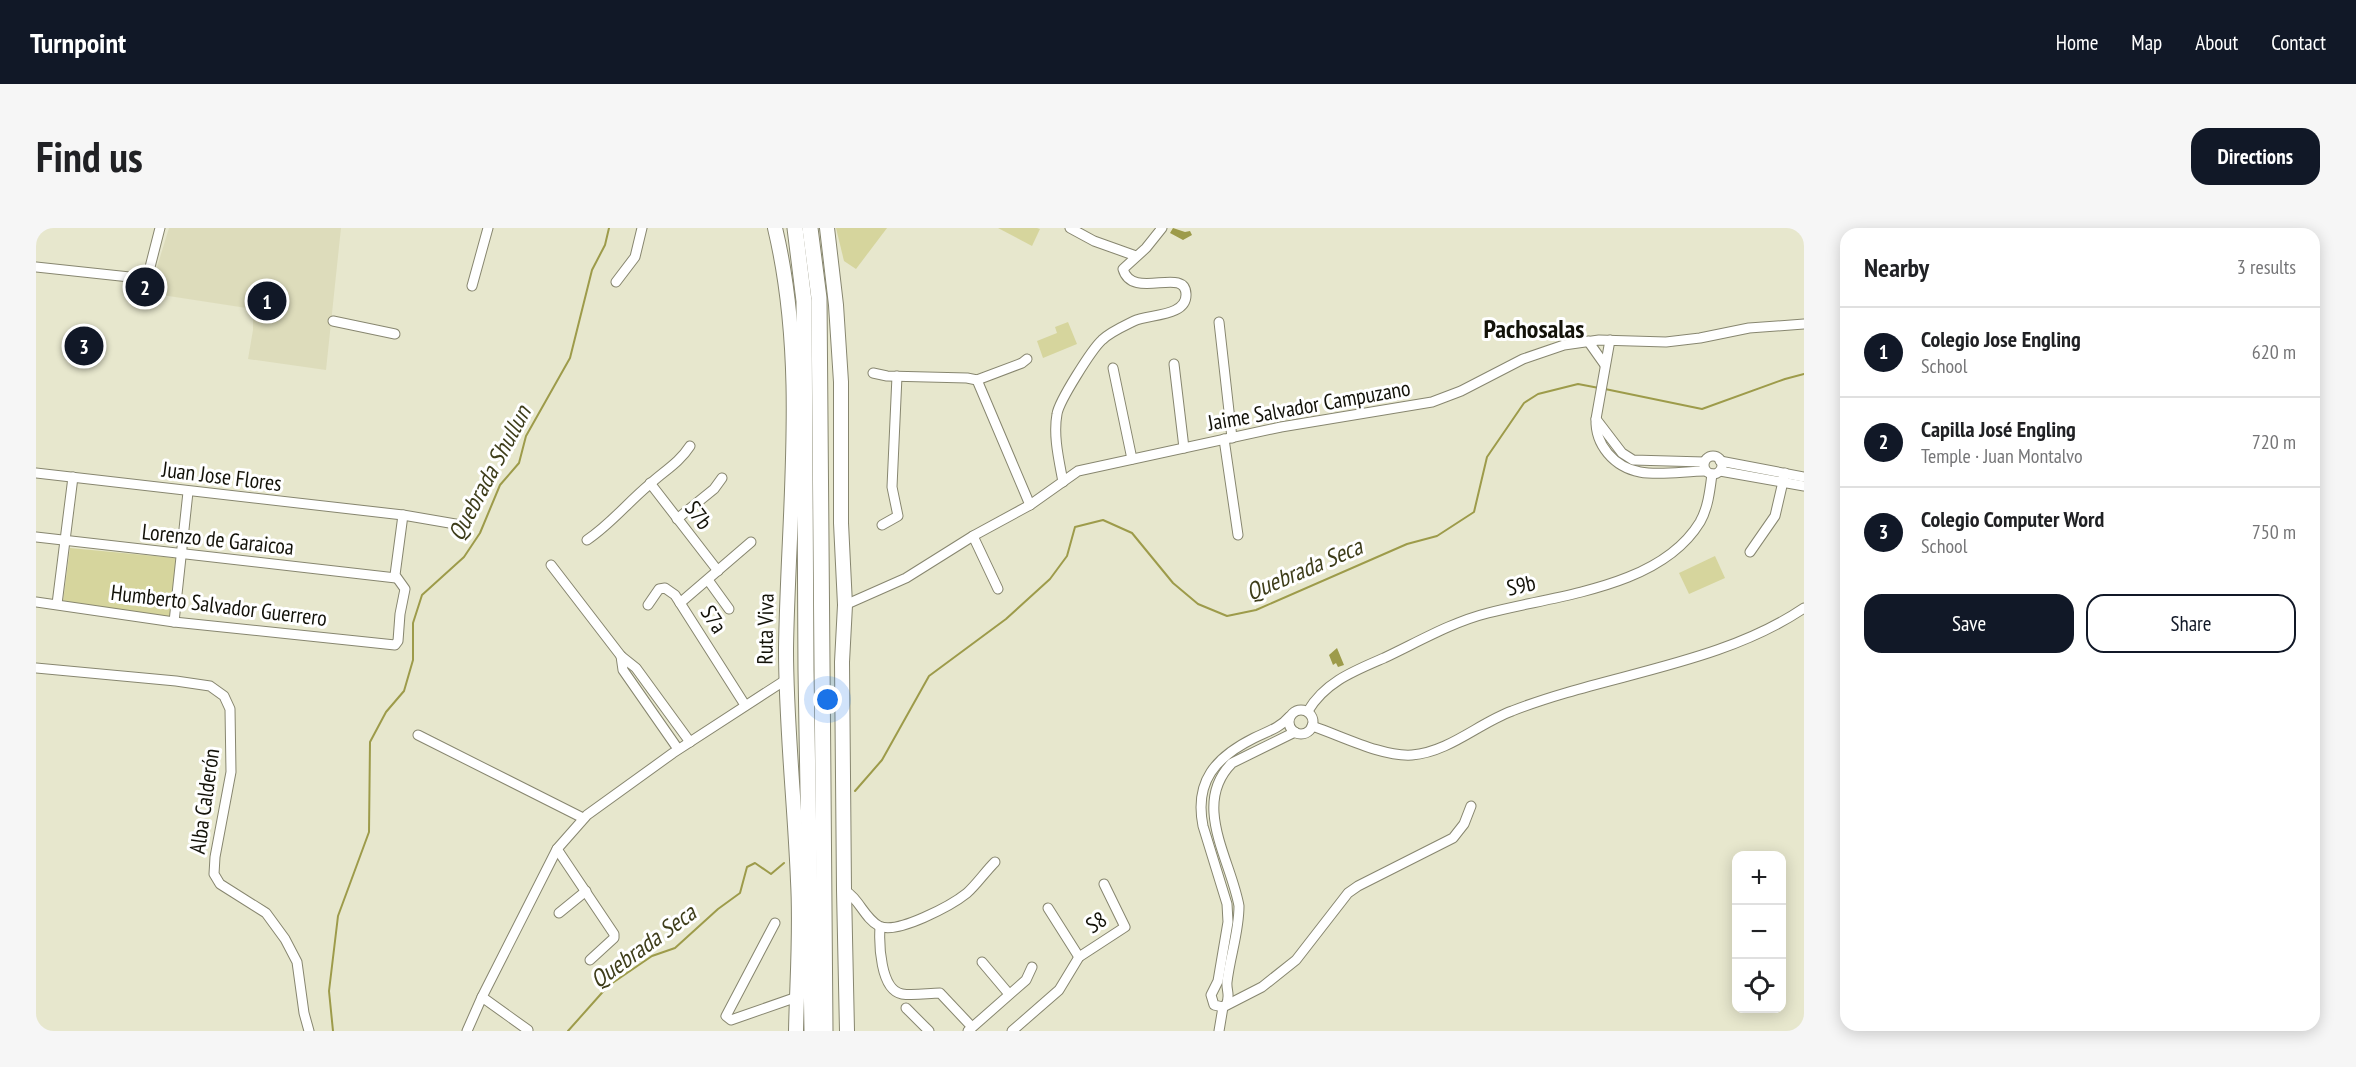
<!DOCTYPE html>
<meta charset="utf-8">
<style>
body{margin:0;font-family:"PT Sans Narrow",sans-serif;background:#f6f6f6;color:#202124}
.controls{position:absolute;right:18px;bottom:18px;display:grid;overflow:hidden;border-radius:12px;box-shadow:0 3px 15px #0003}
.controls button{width:54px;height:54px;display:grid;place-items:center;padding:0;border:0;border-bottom:2px solid #e0e0e0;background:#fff;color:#202124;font:30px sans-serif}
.you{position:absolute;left:792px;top:472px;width:21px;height:21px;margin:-15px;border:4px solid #fff;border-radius:50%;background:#1a73e8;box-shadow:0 0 0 9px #1a73e833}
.badge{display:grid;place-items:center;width:39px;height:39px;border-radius:50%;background:#111827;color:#fff;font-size:20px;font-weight:700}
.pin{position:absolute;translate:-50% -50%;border:3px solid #fff;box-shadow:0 2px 6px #0006}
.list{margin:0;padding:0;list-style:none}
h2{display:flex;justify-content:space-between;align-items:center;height:78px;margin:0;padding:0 24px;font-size:26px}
h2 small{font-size:20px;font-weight:400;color:#757577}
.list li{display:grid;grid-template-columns:39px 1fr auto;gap:18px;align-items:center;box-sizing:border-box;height:90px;padding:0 24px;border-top:2px solid #e0e0e0}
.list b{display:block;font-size:22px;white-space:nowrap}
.list p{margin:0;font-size:20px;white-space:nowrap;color:#757577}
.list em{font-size:20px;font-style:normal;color:#757577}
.actions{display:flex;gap:12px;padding:18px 24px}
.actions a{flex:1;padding:14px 0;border:2px solid #111827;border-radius:18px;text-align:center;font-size:21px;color:#111827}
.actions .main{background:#111827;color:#fff}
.icon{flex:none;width:33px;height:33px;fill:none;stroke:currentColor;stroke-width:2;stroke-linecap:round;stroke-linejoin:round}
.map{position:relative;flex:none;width:1768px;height:803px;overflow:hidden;border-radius:18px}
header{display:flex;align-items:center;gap:36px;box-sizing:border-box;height:84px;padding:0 30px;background:#111827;color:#fff}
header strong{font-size:28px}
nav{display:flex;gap:33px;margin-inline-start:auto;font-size:21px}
.intro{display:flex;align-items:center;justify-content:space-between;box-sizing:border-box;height:144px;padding:0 36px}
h1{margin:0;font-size:42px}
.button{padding:15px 27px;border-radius:18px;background:#111827;color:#fff;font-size:21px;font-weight:700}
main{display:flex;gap:36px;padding:0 36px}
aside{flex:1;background:#fff;border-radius:18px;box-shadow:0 3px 15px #0003}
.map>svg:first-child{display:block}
.built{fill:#dddcbb}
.green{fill:#d6d59d}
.water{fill:#9d9b4a}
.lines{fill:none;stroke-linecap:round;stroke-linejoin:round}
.stream{stroke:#9d9b4a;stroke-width:2}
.minor-casing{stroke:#87866f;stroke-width:11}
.primary-casing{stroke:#87866f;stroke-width:16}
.trunk-casing{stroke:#87866f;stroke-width:17}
.minor{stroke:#fff;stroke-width:9}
.primary{stroke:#fff;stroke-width:14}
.trunk{stroke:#fff;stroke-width:15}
.labels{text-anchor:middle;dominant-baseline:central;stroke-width:6;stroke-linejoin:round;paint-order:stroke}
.street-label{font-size:22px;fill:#131209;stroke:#fff}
.water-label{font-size:24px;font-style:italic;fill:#3e3d1a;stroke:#fff}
.quarter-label{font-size:26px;font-weight:bold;fill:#131209;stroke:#fff}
</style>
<header>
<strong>Turnpoint</strong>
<nav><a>Home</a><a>Map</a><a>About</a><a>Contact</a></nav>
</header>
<div class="intro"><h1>Find us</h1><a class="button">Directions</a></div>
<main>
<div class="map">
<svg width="1768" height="803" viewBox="0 0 1768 803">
<rect width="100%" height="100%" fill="#e7e7cd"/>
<polygon class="built" points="133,0 305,0 290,142 212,131 217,102 217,81 113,65"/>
<g class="green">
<polygon points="800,0 851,0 820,41 808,33"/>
<polygon points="962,0 1001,0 1004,1 996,18"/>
<polygon points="1032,94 1041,116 1007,130 1001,113 1021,105 1019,99"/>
<polygon points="34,320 140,330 135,389 27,373"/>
<polygon points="1679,328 1689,350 1653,366 1643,345"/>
</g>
<g class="water">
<polygon points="1137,0 1149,4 1154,3 1156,7 1147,12 1134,5"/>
<polygon points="1301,420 1308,437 1302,439 1300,435 1297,437 1293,427"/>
</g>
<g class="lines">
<g class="stream">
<polyline points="1569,161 1666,181 1749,151 1768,146"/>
<polyline points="819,563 846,532 893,448 970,391 1014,351 1031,328 1039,299 1067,292 1096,305 1137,355 1162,376 1191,388 1220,382 1371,316 1401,308 1438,284 1451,229 1488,175 1502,166 1542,156 1563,160"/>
<polyline points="297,803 293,763 302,688 333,604 334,514 350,484 368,463 377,432 377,395 386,367 428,329 444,305 464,257 483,235 490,208 534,130 556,42 569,17 573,0"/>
<polyline points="532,803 572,758 616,728 639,720 682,681 704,665 711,639 719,635 735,646 748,635"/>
</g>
<g class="minor-casing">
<g id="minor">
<polyline points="1034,0 1058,13 1100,28"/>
<polyline points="0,39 103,50 109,48 113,43 124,0"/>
<polyline points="580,54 599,29 606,0"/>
<polyline points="436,58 452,0"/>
<polyline points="297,93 359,106"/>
<polyline points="1183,94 1196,210"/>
<path d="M1574,112L1560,191C1559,217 1578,239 1604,244C1624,248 1649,243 1670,243"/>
<polyline points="1552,113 1569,137"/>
<polyline points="1138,136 1148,220"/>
<polyline points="1077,140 1096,231"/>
<polyline points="837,145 851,148 931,150 941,152 986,135 991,131"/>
<polyline points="941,152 994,277"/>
<polyline points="1560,191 1586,225 1597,232 1668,234"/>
<polyline points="1188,211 1202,307"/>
<circle cx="1677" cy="237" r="9"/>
<polyline points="1684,233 1768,249"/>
<polyline points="1684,243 1768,258"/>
<polyline points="0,245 367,287 431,298"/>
<path d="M1027,254C1023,232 1017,208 1021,186C1023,173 1056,121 1066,112C1074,104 1088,98 1098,93C1112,86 1151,89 1150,66C1149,38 1096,73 1087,41L1110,20L1126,0"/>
<polyline points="614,255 682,343"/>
<polyline points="641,291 678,261 686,250"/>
<polyline points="846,297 862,288 856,259 861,148"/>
<polyline points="937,308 962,361"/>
<polyline points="0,309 360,350"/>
<path d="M551,312C575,296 592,274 614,256C628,243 643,235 654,218"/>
<polyline points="1714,324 1739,288 1749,245"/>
<polyline points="515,337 585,428 600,440 654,514"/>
<polyline points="672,352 693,381"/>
<polyline points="0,374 138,394 359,417 362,413 364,386 369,361 359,347 367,287"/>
<polyline points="644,375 715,314"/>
<polyline points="21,376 37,249"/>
<polyline points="612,377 623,361 629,360 639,367 709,477"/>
<polyline points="809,377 870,350 937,308 994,277 1042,243 1245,199 1396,174 1425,163 1487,131 1528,117 1563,112 1630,114 1664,110 1713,100 1768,96"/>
<polyline points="138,394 152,264"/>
<polyline points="585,428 587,442 642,521"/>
<polyline points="0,440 140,453 174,458 188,468 194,481 195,544 179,629 178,646 184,656 230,685 249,711 261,734 268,785 273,803"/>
<circle cx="1265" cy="494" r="12"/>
<path d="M1272,483C1289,454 1318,443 1348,430C1382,414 1416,394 1452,385C1520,367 1624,360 1664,294C1672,280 1674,262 1676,246"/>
<path d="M1276,498C1306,508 1346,529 1376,527C1413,524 1443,495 1476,483C1570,446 1684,437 1768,380"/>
<polyline points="382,507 547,590"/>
<polyline points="521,621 578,706 578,710 554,732"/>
<path d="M808,662C823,670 828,690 843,698C861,707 916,677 931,665C941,656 949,644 959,634"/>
<polyline points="1012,680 1043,729"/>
<polyline points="523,685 550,663"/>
<polyline points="739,695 690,788 695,792 761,769"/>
<path d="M844,699C843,715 844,762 866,766C878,768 893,765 904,765L936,799"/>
<polyline points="946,734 973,766"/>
<polyline points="446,769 492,802"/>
<path d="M1190,777C1195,768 1190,762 1191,754C1194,728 1203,704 1203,678C1195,632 1155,576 1196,535L1259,504"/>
<path d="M1187,779L1178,777L1175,767L1182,753L1192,694L1191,676L1167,598C1158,553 1180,529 1218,510C1230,504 1244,500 1253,489"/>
<polyline points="870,780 893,803"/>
<polyline points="431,803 446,769 521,621 551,587 637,525 751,451"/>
<polyline points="932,803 990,752 996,739"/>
<polyline points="976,803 1023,762 1043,729 1089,699 1068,656"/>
<polyline points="1183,803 1187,779 1226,759 1260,732 1312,665 1322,658 1417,610 1428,596 1435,578"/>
</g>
</g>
<g class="primary-casing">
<g id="primary">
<path d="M739,0C772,138 752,282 750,421C750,499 759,576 762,653C765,703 761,753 760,803"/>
<polyline points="791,0 800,77 805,154 805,295 809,377 806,434 808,662 811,803"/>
</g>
</g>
<g class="trunk-casing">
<g id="trunk">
<polyline points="759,0 768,73 770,442 776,803"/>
<polyline points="774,0 783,70 789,803"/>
</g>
</g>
<use href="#minor" class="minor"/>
<use href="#primary" class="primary"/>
<use href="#trunk" class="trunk"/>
</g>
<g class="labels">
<g class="street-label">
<text transform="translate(1273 177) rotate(-10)">Jaime Salvador Campuzano</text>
<text transform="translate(186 248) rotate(7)">Juan Jose Flores</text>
<text transform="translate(663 287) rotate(53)">S7b</text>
<text transform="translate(182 311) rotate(6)">Lorenzo de Garaicoa</text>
<text transform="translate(1485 357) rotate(-13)">S9b</text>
<text transform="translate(183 377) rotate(7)">Humberto Salvador Guerrero</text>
<text transform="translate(678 391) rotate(57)">S7a</text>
<text transform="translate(729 401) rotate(-89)">Ruta Viva</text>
<text transform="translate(168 573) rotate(-82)">Alba Calderón</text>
<text transform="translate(1060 694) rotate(-33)">S8</text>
</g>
<g class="water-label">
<text transform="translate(453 245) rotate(-62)">Quebrada Shullun</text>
<text transform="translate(1268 341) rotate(-23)">Quebrada Seca</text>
<text transform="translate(607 718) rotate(-36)">Quebrada Seca</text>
</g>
<g class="quarter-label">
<text x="1498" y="100">Pachosalas</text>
</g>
</g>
</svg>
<div class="controls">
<button>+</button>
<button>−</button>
<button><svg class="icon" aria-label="locate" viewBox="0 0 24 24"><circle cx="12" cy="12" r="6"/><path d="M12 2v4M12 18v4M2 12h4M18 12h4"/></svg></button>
</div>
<div class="you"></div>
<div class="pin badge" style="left:231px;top:73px">1</div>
<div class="pin badge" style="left:109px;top:59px">2</div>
<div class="pin badge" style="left:48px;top:118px">3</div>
</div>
<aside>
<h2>Nearby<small>3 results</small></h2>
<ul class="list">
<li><span class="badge">1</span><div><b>Colegio Jose Engling</b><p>School</p></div><em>620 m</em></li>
<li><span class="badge">2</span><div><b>Capilla José Engling</b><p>Temple · Juan Montalvo</p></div><em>720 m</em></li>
<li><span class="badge">3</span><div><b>Colegio Computer Word</b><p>School</p></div><em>750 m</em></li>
</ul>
<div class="actions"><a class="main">Save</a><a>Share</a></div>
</aside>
</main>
